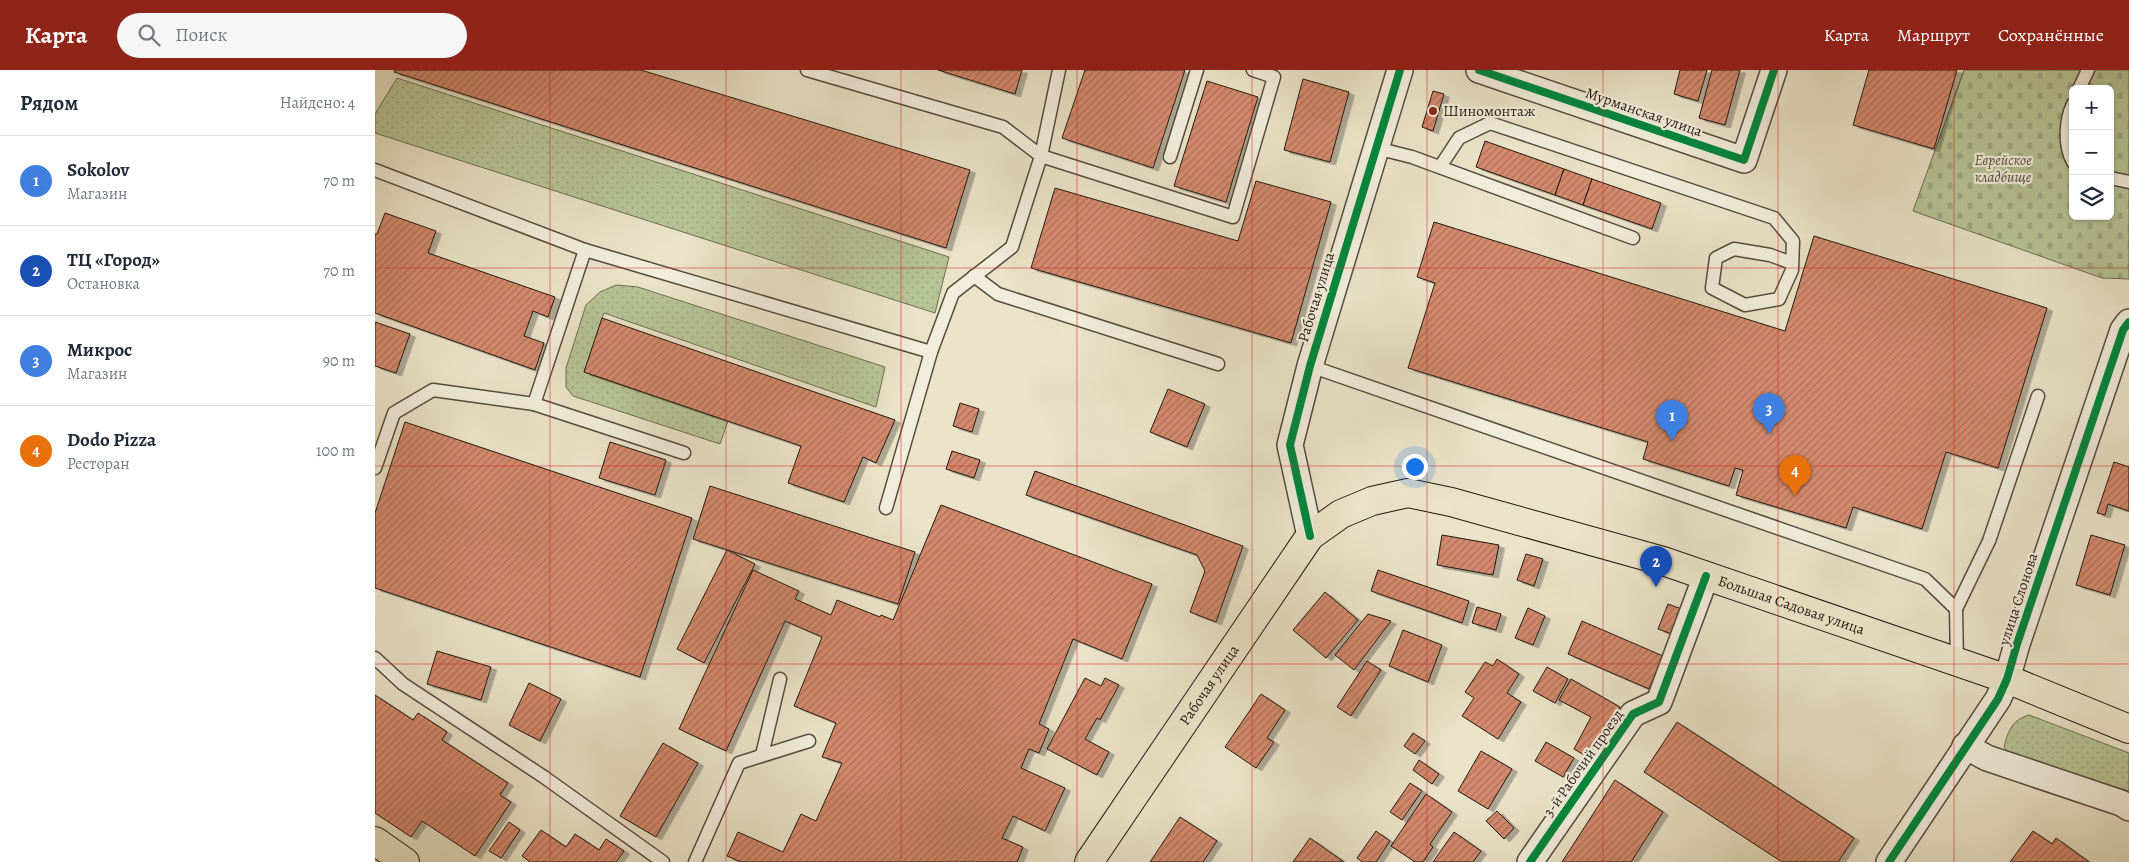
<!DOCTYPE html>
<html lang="ru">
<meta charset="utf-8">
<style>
body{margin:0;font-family:Alegreya,serif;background:#f6f6f7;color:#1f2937}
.controls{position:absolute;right:15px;top:15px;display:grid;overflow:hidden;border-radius:8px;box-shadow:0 1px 4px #0004}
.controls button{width:45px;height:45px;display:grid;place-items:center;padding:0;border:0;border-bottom:1px solid #e0e1e3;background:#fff;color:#1f2937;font:25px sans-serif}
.you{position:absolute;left:1039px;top:396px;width:18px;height:18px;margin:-12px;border:4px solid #fff;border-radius:50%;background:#1a73e8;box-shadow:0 0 0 8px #1a73e833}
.badge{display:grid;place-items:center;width:32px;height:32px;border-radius:50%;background:#8f2418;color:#fff;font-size:16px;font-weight:700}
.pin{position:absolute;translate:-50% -41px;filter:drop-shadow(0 1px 2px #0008)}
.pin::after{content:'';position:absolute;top:26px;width:18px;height:15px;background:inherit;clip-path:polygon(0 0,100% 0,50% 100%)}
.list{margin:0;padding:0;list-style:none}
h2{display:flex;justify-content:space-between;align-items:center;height:65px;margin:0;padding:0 20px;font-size:21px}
h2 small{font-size:16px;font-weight:400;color:#747a83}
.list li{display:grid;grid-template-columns:32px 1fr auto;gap:15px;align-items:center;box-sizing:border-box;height:90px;padding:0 20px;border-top:1px solid #e0e1e3}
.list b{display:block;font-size:19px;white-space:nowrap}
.list p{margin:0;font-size:16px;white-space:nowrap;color:#747a83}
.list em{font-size:16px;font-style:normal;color:#747a83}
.icon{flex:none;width:28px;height:28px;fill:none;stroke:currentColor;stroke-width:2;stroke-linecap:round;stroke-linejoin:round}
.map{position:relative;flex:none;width:1754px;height:792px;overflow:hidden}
header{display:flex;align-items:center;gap:30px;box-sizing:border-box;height:70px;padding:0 25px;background:#8f2418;color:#fff}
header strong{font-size:24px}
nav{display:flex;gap:28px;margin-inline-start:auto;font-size:18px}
.search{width:350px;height:45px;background:#f6f6f7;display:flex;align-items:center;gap:12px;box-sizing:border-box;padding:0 18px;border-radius:28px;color:#747a83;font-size:19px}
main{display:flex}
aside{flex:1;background:#fff}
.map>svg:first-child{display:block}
.grass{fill:url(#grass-dots);stroke:#6d6e52}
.cemetery{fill:url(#cemetery-stones);stroke:#6d6e52;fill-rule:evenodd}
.building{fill:url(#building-hatch);stroke:#23180f;filter:url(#shadow)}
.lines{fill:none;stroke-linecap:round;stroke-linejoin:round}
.lane-casing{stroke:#554b3d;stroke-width:15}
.street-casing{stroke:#554b3d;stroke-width:28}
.primary-casing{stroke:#23180f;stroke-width:30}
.lane{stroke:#f1eddb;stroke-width:12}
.street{stroke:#f1eddb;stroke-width:25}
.primary{stroke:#eae3c8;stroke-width:28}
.cycleway-casing{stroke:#f1eddb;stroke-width:11}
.cycleway{stroke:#00873e;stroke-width:8}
.grid{fill:none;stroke:#d62828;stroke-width:1;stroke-opacity:0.55}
.poi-dot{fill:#8f2418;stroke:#f1eddb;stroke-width:2}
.labels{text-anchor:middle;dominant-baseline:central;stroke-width:4.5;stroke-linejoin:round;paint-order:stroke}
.poi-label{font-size:15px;fill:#23180f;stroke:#f1eddb;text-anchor:start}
.street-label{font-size:15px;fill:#23180f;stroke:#f1eddb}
.park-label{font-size:15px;font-style:italic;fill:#57543e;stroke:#f1eddb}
</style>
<header>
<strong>Карта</strong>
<div class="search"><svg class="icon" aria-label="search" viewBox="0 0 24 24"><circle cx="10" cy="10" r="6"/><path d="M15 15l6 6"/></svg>Поиск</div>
<nav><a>Карта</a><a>Маршрут</a><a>Сохранённые</a></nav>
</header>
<main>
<aside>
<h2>Рядом<small>Найдено: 4</small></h2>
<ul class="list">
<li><span class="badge" style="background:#3f7fe0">1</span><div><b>Sokolov</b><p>Магазин</p></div><em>70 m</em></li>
<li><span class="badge" style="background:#1a4fb4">2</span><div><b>ТЦ «Город»</b><p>Остановка</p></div><em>70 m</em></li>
<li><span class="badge" style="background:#3f7fe0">3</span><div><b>Микрос</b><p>Магазин</p></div><em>90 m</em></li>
<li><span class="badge" style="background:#e8710a">4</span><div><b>Dodo Pizza</b><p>Ресторан</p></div><em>100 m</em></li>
</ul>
</aside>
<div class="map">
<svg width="1754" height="792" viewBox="0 0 1754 792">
<defs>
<pattern id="grass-dots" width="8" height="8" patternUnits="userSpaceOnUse" patternTransform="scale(1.25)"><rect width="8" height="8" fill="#b7c496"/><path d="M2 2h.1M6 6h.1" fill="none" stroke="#9da880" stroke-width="1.8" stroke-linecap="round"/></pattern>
<pattern id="cemetery-stones" width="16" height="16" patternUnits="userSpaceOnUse" patternTransform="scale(1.25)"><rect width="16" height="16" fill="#b7c496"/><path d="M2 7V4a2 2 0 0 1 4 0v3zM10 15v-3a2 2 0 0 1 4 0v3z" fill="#9da880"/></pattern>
<pattern id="building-hatch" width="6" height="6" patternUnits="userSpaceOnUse" patternTransform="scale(1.25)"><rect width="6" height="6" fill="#d48a6e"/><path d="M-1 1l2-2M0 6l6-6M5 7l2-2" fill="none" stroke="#ac7059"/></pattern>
<filter id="shadow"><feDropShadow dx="5.5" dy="3" stdDeviation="0" flood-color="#0004"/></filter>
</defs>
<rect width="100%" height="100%" fill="#eae3c8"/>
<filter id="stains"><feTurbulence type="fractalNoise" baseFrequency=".004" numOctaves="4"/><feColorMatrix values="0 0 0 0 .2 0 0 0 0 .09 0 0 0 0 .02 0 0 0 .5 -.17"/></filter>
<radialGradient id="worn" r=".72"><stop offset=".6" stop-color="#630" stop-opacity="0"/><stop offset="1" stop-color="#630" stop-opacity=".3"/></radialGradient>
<g class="grass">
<polygon points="22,8 574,187 560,243 0,63 0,44"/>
<polygon points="241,215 263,217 510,297 501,337 229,243 209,302 353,351 345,374 198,326 191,317 191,298 211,235 225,222"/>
<path d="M1654,645L1754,683V721L1638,687L1629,677C1633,661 1637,650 1654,645Z"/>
</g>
<path class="cemetery" d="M1589,0H1754V209L1727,208L1538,141ZM1698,19H1735V146H1698Z"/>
<g class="building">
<polygon points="20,0 266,0 595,100 571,178 19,2"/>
<polygon points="563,0 647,0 640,24"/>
<polygon points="710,0 810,0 778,98 687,68"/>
<polygon points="1305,0 1332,0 1323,31 1299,24"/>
<polygon points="1337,0 1365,0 1350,55 1324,48"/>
<polygon points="1494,0 1582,0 1559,79 1478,55"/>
<polygon points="928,9 974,22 955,92 909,80"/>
<polygon points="832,11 883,27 851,132 799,116"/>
<polygon points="1058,21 1069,24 1058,61 1047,57"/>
<polygon points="1110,71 1189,99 1180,125 1101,97"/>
<polygon points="1189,99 1217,109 1208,135 1180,125"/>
<polygon points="1217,109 1286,133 1277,159 1208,135"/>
<polygon points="881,111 956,132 916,273 656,198 680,118 863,171"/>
<polygon points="10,143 61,161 53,183 180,227 173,247 158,241 149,266 169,273 160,300 0,243 0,164 2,164"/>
<polygon points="1059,152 1410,261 1439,166 1672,238 1623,398 1571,382 1547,459 1478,437 1471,458 1361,425 1368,400 1360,398 1354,416 1268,389 1273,372 1033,298 1060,213 1042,207"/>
<polygon points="227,248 520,350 501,393 488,387 469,432 413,413 426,376 209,302"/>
<polygon points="0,252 35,264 21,303 0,296"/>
<polygon points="793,319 830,334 812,377 775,362"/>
<polygon points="585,333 604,339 597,362 578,356"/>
<polygon points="30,352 317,448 265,607 0,518 0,443"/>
<polygon points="235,372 291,390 280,425 224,408"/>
<polygon points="577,381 605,390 599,408 571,399"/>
<polygon points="1739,392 1754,397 1754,441 1733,434 1730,445 1722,443"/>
<polygon points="660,401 868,476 841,552 815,542 830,501 822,485 651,425"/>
<polygon points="335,416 540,482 523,534 318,469"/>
<polygon points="566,435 777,514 747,589 698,569 664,654 674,659 664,683 654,679 646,698 690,718 670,761 638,746 627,768 648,777 642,792 366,792 352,786 363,762 408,782 426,744 441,751 467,693 447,687 461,653 419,636 447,567 410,551 351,681 304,659 378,500 424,521 420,529 456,545 462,530 505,547 506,545 518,550"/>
<polygon points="1067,465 1124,475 1118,505 1062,495"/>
<polygon points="1716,465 1750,475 1735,525 1701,515"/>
<polygon points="352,480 380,494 329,593 302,579"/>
<polygon points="1151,484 1168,489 1159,516 1142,510"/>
<polygon points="1003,500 1094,531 1087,553 996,521"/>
<polygon points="950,522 983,550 951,588 918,560"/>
<polygon points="1293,534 1312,541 1302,566 1283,559"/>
<polygon points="1102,537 1126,544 1121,560 1097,553"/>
<polygon points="1153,538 1170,546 1158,575 1140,568"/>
<polygon points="993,544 1016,551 979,600 960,585"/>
<polygon points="1207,551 1288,586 1274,619 1193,584"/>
<polygon points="1028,560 1067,575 1053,612 1014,596"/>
<polygon points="62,581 116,597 106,630 52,614"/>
<polygon points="1122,589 1144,604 1132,623 1146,632 1123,669 1087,646 1099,628 1090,622 1110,592 1118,596"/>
<polygon points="992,591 1006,600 976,646 962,637"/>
<polygon points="1172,597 1193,609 1180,633 1158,621"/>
<polygon points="710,608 726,616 730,608 744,615 725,650 722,648 710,669 734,682 722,705 672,679"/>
<polygon points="1196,609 1245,637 1216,689 1199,679 1216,647 1184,630"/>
<polygon points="154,613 186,629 165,671 134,655"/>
<polygon points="886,624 910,640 892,668 899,672 881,698 850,677"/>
<polygon points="0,625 38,650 43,643 72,662 67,670 133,713 125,725 136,732 100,786 47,751 36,767 0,743"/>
<polygon points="1302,652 1479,768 1463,792 1407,792 1269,702"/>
<polygon points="1038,663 1050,671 1040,684 1029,676"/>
<polygon points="1171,672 1199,688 1188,707 1160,691"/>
<polygon points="288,673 323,693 281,767 245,746"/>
<polygon points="1106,681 1137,699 1113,739 1083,721"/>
<polygon points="1044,690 1064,704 1057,714 1038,700"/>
<polygon points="1240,710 1288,742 1256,792 1187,792"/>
<polygon points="1035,713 1047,721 1027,750 1015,742"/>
<polygon points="1051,724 1077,742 1055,774 1058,777 1048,792 1040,792 1016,776"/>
<polygon points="1122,741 1139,758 1129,769 1111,751"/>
<polygon points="805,747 842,771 828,792 775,792"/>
<polygon points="134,752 145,760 126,788 114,781"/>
<polygon points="166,760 191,777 200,764 224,780 231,769 249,781 241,792 155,792 147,786"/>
<polygon points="1001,761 1015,771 1001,792 987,792 982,788"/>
<polygon points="1658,761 1677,774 1681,768 1714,792 1635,792"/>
<polygon points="1079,762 1106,781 1098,792 1058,792"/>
<polygon points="935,768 969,792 918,792"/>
</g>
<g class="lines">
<g class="lane-casing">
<g id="lane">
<polyline points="432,0 628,57 666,86 858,147 899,7 878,0"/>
<polyline points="1704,19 1713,0"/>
<path d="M1698,34C1690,51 1689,76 1698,92"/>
<polyline points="1001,78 1037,87 1258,168"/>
<polyline points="795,87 822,0"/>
<polyline points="1065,97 1084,68 1115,53 1399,148 1418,171 1417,200 1404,229 1370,235 1337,218 1341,188 1359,179 1395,185 1417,193"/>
<polyline points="0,100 210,180 556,282"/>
<polyline points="1735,108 1754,112"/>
<polyline points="210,180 159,334 309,383"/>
<polyline points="599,206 623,224 843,294"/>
<polyline points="935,296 1550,509 1581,539 1582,592"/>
<polyline points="0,398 19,343 58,320 159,334"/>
<polyline points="511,438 556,282 578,223 637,177 666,86 684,0"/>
<polyline points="1581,539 1614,471 1663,326"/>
<polyline points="0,588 28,614 169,707 288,792"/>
<polyline points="387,685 405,609"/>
<polyline points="320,792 364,693 434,671"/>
</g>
</g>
<g class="street-casing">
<g id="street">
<polyline points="1104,0 1369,90 1399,0"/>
<polyline points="935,466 915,375 935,296 1025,0"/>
<polyline points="1590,676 1612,688 1746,733 1754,738"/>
<polyline points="1155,792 1258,644 1284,632 1331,506"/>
<polyline points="1514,792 1623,629 1632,609 1642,574 1748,260 1754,252"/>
</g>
</g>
<g class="primary-casing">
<g id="primary">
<polyline points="0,771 30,792"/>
<path id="s1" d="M714,792L935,466L966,444L997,431L1033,423L1076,432L1288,491L1632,609L1754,659"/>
</g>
</g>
<use href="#lane" class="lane"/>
<use href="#street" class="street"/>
<use href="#primary" class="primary"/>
<g class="cycleway-casing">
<g id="cycleway">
<polyline points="1104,0 1369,90 1399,0"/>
<polyline points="935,466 915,375 935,296 1025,0"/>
<polyline points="1155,792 1258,644 1284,632 1331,506"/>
<polyline points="1514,792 1623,629 1632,609 1642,574 1748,260 1754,252"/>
</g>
</g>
<use href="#cycleway" class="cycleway"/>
</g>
<path class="grid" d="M175,0V792M351,0V792M526,0V792M702,0V792M877,0V792M1052,0V792M1228,0V792M1403,0V792M1579,0V792M0,198H1754M0,396H1754M0,594H1754"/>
<circle class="poi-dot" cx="1058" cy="41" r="5"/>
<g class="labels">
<g class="poi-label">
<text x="1068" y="41">Шиномонтаж</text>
</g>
<g class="street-label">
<text transform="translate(1269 42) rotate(19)">Мурманская улица</text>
<text transform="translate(941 227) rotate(-73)">Рабочая улица</text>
<text transform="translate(1643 529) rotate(-72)">улица Слонова</text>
<text stroke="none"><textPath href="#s1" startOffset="902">Большая Садовая улица</textPath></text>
<text stroke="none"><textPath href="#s1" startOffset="214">Рабочая улица</textPath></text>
<text transform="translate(1208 693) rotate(-55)">3-й Рабочий проезд</text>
</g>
<g class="park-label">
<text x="1628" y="90">Еврейское<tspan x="1628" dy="17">кладбище</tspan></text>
</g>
</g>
<rect width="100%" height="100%" filter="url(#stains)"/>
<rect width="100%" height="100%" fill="url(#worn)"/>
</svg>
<div class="controls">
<button>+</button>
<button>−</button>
<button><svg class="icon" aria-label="layers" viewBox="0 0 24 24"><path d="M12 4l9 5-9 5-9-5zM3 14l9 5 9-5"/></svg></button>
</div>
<div class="you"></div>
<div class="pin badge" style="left:1297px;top:371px;background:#3f7fe0">1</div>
<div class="pin badge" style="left:1281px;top:517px;background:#1a4fb4">2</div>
<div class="pin badge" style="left:1394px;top:364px;background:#3f7fe0">3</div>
<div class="pin badge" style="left:1420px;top:426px;background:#e8710a">4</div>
</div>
</main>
